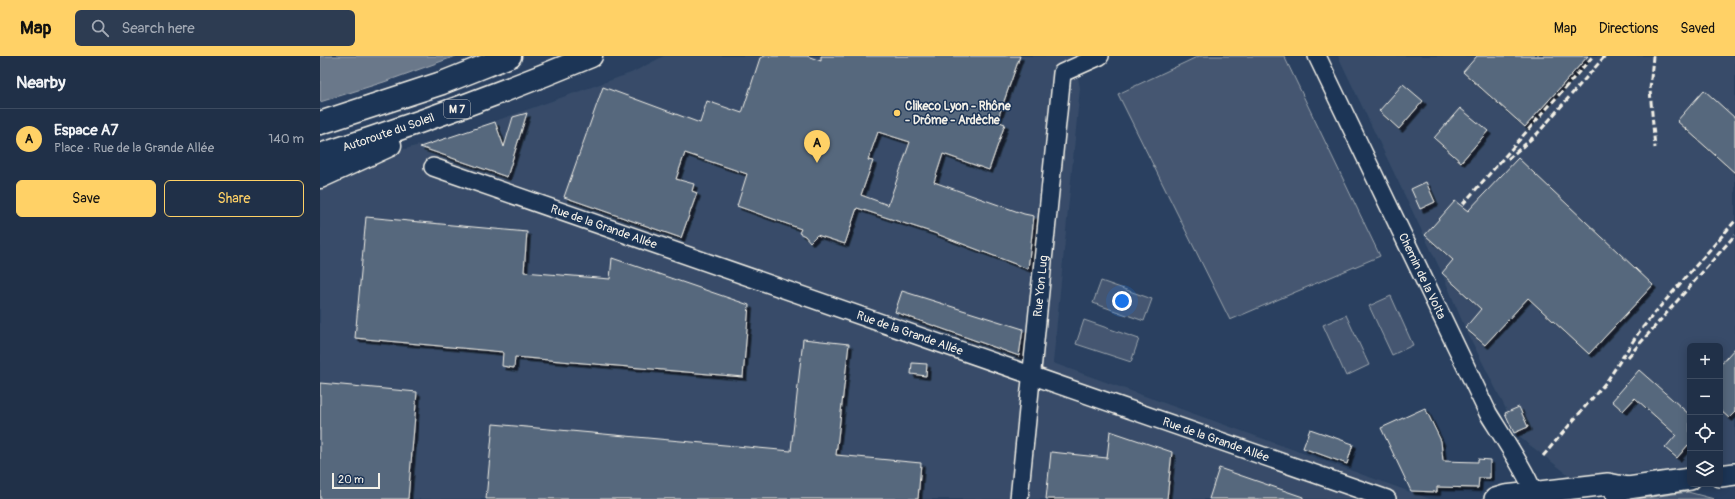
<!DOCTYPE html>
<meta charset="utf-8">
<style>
body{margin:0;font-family:Pangolin,sans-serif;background:#2d3c52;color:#f1f3f6}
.controls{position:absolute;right:12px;bottom:12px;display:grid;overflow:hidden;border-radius:6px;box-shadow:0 2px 10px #0003}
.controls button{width:36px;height:36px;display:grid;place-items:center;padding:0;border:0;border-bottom:1px solid #3d4b60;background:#203048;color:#f1f3f6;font:20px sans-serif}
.scale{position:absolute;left:12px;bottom:10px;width:48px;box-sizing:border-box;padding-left:4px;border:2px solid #f4f1e8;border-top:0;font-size:11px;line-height:14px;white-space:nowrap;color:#f4f1e8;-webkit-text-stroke:3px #1d3557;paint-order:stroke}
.you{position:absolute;left:802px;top:245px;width:14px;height:14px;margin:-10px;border:3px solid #fff;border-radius:50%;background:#1a73e8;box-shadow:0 0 0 6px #1a73e833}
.badge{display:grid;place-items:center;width:26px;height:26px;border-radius:50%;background:#ffd166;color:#111;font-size:13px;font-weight:700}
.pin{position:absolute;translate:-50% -33px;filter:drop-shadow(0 1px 2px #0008)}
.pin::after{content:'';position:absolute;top:21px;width:14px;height:12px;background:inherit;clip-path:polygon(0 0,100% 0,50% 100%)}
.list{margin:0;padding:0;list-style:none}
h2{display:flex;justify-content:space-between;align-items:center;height:52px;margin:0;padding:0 16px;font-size:17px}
h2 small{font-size:13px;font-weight:400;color:#a2a9b4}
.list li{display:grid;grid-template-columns:26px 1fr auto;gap:12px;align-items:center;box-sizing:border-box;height:60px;padding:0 16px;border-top:1px solid #3d4b60}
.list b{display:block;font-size:15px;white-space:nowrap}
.list p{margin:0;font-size:13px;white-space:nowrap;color:#a2a9b4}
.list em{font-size:13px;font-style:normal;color:#a2a9b4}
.actions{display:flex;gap:8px;padding:12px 16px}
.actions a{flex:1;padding:9px 0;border:1px solid #ffd166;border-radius:6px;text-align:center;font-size:14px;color:#ffd166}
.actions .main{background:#ffd166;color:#111}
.icon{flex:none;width:22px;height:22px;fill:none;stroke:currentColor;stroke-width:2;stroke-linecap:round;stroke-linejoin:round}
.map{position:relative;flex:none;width:1415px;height:443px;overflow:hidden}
header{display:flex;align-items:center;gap:24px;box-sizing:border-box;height:56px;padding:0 20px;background:#ffd166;color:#111}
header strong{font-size:19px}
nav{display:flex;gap:22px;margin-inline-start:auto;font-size:14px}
.search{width:280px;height:36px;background:#2d3c52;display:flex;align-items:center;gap:10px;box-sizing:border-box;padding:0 14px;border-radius:6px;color:#a2a9b4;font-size:15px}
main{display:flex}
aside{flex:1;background:#203048}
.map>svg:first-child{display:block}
.built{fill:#374c69}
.green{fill:#445771;stroke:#9ca4ac}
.water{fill:#6a788a;stroke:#a1a8b0}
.building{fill:#56677d;stroke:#f4f1e8;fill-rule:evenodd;filter:url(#shadow)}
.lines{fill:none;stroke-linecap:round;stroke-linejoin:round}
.minor-casing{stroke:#f4f1e8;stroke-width:20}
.tertiary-casing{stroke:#f4f1e8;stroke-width:24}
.trunk-casing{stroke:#f4f1e8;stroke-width:25}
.minor{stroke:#1d3557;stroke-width:17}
.tertiary{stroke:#1d3557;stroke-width:21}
.trunk{stroke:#1d3557;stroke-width:22}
.rail{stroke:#f4f1e8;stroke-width:3;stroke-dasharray:6 3;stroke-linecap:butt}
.poi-dot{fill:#ffd166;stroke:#1d3557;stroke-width:1.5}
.labels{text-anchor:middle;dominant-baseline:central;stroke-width:3;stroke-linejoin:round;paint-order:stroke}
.shield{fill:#1d3557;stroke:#b4b9bc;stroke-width:1}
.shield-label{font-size:11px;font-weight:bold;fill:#f4f1e8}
.poi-label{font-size:12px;font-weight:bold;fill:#f4f1e8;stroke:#1d3557;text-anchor:start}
.street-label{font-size:12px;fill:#f4f1e8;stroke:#1d3557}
</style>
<header>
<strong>Map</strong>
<div class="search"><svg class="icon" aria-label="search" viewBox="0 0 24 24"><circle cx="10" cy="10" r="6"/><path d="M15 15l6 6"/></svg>Search here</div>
<nav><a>Map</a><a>Directions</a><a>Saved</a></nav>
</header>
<main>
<aside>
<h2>Nearby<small></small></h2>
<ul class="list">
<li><span class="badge">A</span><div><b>Espace A7</b><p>Place · Rue de la Grande Allée</p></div><em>140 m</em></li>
</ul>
<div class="actions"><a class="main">Save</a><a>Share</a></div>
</aside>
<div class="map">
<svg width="1415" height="443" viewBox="0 0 1415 443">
<defs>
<filter id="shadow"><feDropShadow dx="3.5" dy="3.5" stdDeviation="0" flood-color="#0009"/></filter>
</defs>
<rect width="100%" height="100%" fill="#2a4060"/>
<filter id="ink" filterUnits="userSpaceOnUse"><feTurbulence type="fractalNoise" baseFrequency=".025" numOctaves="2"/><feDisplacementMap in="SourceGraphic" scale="8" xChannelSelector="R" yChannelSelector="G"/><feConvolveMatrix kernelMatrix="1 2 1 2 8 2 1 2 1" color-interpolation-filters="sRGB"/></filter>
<g filter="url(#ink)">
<g class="built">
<polygon points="344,0 754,0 760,32 733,307 1110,443 0,443 0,116 133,80 311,17"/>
<polygon points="1018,0 1415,0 1415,404 1400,409 1400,290 1370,290 1370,412 1254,423 1194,377 1186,353 1145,272 1122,217"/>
</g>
<g class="green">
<polygon points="879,0 964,0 1060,200 910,264 798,38"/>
<polygon points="781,225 832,243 824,265 773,247"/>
<polygon points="1071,240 1093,289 1072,299 1049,250"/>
<polygon points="1026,259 1049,309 1026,320 1003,269"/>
<polygon points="764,264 819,283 811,306 756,288"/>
<polygon points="1368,436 1394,443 1317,443"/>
</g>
<polygon class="water" points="0,0 136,0 64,26 0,46"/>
<g class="building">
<path d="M445,0H487L501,5V0H700L677,65L685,68L669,114L623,98L614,126L704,158L714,160L708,213L614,177L537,152L525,188L497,179L490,186L485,180L479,177L481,173L417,150L427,118L365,97L356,123L374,128L372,135L377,137L361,182L244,141L283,31L380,67L387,45L422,57L440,2ZM558,76L590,86L568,149L541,139L553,105L548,104Z"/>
<polygon points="1157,0 1268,0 1205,71 1143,16"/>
<polygon points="1083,28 1103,45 1079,73 1059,55"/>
<polygon points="1384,34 1415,62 1415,117 1357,65"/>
<polygon points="1140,52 1168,75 1141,106 1114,82"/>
<polygon points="207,57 187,121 100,91 175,66 184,91 193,61"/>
<polygon points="1198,102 1333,229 1269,298 1208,242 1165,289 1145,272 1161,253 1122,217 1133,204 1105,179 1135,145 1148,155"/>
<polygon points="1106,126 1115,146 1100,153 1091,133"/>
<polygon points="46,161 207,176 204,216 290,223 292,202 429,249 423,321 195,301 194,312 182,310 183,296 35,282"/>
<polygon points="582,235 703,273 699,300 575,256"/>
<polygon points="483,283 529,288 516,399 601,407 598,443 166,443 173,368 471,395"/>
<polygon points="1415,292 1415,356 1409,362 1400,354 1400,309"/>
<polygon points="592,307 607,308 606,320 591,318"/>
<polygon points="1319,314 1370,359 1370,391 1368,389 1357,402 1345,392 1356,379 1315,342 1303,355 1292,345"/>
<polygon points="0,327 97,336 88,443 0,443"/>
<polygon points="1199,351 1208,371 1194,377 1185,357"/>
<polygon points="1105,352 1121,385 1123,405 1158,406 1158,403 1170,404 1170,422 1159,422 1158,432 1117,431 1117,436 1091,435 1061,372"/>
<polygon points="990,373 1033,388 1027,408 983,392"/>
<polygon points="790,375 852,396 847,443 726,443 731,396 787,402"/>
<polygon points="899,412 983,441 983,443 889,443"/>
</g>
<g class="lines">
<g class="minor-casing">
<g id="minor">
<path id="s1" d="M997,0L1168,357C1177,372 1215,429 1215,443"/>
<path id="s2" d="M113,111L1067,443"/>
<path id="s3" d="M699,443L742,17L780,0"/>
</g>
</g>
<g class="tertiary-casing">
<g id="tertiary">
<polyline points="1400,420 1415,418"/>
<polyline points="1296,437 1308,432 1370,423"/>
<polyline points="1175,443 1185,440 1288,428 1308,432"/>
</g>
</g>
<g class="trunk-casing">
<g id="trunk">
<polyline points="0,67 122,27 190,0"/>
<path id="s4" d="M0,99C92,70 182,37 271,0"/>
<polyline points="0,121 70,89"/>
</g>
</g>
<use href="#minor" class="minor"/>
<use href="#tertiary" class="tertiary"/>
<use href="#trunk" class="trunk"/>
<g class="rail">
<polyline points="1333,0 1330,34 1335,92"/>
<polyline points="1188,103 1217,78 1285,0"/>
<polyline points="1143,148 1273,0"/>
<polyline points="1308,301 1415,179"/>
<polyline points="1223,400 1287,325 1319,276 1338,253 1415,165"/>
</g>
</g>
</g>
<circle class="poi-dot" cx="577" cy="57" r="4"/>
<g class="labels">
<rect class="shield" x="124" y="44" width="26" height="18" rx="3"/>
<g class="shield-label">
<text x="137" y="53">M 7</text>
</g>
<g class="poi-label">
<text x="585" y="50">Clikeco Lyon - Rhône<tspan x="585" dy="14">- Drôme - Ardèche</tspan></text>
</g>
<g class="street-label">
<text stroke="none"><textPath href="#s4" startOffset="72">Autoroute du Soleil</textPath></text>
<text stroke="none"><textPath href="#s2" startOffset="181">Rue de la Grande Allée</textPath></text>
<text stroke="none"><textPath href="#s1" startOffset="244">Chemin de la Volta</textPath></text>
<text stroke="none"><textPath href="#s3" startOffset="214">Rue Yon Lug</textPath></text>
<text stroke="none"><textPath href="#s2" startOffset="505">Rue de la Grande Allée</textPath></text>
<text stroke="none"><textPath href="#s2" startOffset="829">Rue de la Grande Allée</textPath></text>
</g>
</g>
</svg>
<div class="controls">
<button>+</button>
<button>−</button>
<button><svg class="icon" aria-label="locate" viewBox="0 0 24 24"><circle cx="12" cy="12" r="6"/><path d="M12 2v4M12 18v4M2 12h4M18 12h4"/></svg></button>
<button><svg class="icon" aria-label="layers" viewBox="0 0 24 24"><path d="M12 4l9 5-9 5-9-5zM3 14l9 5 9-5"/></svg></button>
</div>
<div class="scale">20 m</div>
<div class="you"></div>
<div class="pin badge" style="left:497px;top:107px">A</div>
</div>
</main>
